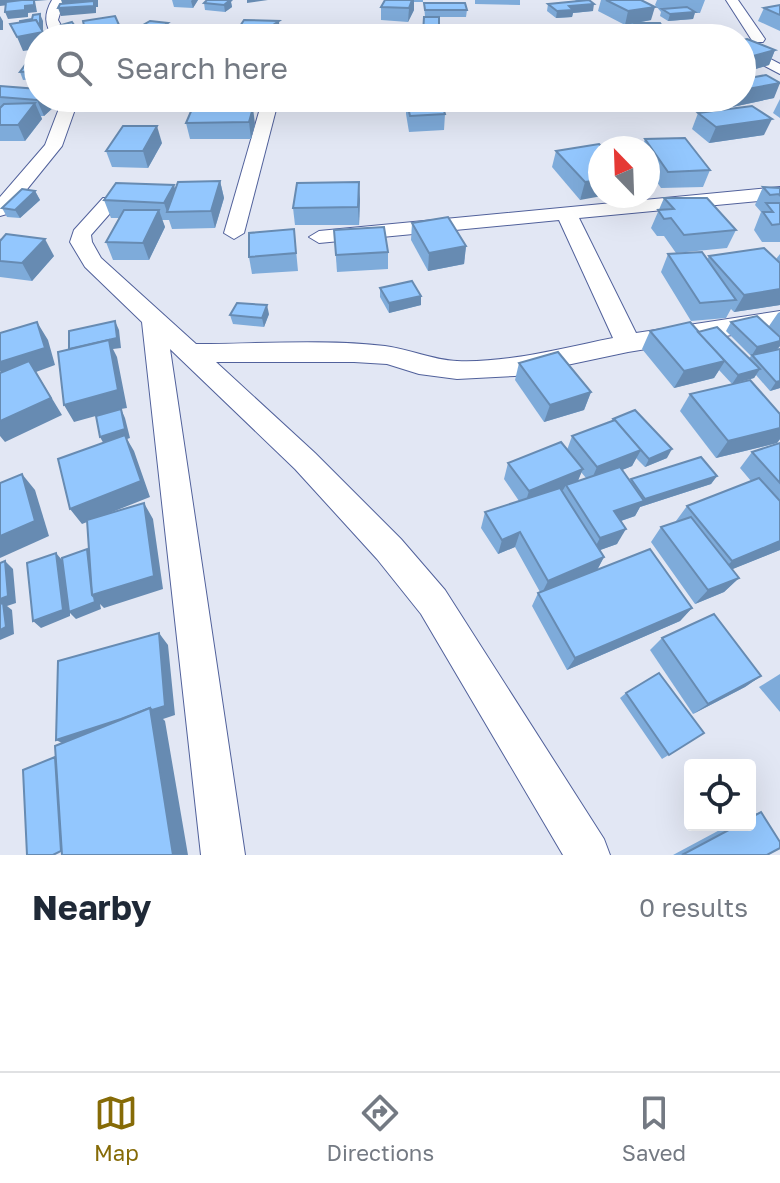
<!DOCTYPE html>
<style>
body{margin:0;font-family:"Golos Text",sans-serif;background:#f6f6f7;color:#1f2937}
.controls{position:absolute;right:24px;bottom:24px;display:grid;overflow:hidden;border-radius:8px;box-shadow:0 8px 32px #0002}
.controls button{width:72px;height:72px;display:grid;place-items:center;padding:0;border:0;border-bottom:2px solid #e0e1e3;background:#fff;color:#1f2937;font:40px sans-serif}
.compass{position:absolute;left:588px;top:136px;width:72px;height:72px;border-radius:50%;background:#fff;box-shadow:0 8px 32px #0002;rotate:337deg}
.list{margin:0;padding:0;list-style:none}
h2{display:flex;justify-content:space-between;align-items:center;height:104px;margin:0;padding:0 32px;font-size:34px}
h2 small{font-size:26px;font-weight:400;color:#747a83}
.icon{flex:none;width:44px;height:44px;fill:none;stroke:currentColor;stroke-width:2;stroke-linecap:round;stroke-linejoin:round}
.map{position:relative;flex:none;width:780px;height:855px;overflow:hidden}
.search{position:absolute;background:#fff;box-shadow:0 8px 32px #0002;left:24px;right:24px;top:24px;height:88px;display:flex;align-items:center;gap:20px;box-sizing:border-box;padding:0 28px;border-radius:44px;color:#747a83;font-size:30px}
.sheet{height:216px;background:#fff}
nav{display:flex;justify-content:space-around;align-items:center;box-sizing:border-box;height:112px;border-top:2px solid #e0e1e3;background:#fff;font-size:22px;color:#747a83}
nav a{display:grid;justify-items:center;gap:4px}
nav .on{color:#866b07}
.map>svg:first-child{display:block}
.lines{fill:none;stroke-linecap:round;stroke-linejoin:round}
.minor-casing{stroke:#51619b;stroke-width:2}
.minor{fill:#fff;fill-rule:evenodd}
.wall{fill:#7eabda;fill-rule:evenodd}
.shaded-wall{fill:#678bb2}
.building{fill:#93c7fe;stroke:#678bb2;stroke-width:2}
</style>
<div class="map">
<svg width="780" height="855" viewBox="0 0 780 855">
<rect width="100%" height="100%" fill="#e2e7f4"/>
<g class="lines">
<g class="minor-casing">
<g id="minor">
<path d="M52,0H64L58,20L68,38H54C44,25 44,14 52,0Z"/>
<polygon points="726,0 738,0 765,39 763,42 753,42"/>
<polygon points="742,44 780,64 780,74 742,54"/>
<polygon points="63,98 79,98 62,146 7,214 0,216 0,197 45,145"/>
<polygon points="263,98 279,98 244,233 234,239 224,233"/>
<path d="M780,187V199L579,218L636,333L780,311V327L628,352L515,376L457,379L419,374L387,364L354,362H216L315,453L401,539L445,590L604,839L610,855H563L421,614L377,559L295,469L170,349L245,855H201L142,322L85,267L70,242L74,230L103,198H117L120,202L91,235L92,242L101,258L196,344C258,344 323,339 385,346C409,349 432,360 457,361C509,363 562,348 613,338L559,220L319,243L309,237L319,231Z"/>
</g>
</g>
<use href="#minor" class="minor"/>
</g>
<g class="wall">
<polygon points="172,0 198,0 193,8 174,7"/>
<polygon points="385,0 423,0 423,2 414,2 414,10 408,22 381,20 381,7"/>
<polygon points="475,0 520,0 520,5 475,4"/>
<polygon points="575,0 641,0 651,20 636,23 663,28 663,31 673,36 672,38 638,38 632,31 634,24 625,25 598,11 601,0 590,0 593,11 573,13 572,17 556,18 547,11 548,4 576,1"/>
<polygon points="657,0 705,0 700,13 695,13 693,19 668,21 660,16 661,12 655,5"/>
<polygon points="231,2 232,7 225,12 205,10 204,3"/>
<polygon points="424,3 467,10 466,17 425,17"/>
<polygon points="780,5 780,31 758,21 764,8"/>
<polygon points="424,17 439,17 439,38 422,38"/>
<polygon points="168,23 170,31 158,38 139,34 138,28"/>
<polygon points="742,40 775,50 769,65 745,72 774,98 723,109 705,98 742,98"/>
<polygon points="38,60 38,79 23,80 20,72"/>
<polygon points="0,86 38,98 53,98 56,105 44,116 41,116 42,119 25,141 0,141"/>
<polygon points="80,98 117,98 111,106 83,106"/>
<polygon points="129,98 182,98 178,110 133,112"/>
<polygon points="406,98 445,114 444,130 409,132 406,114"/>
<polygon points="780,99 780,118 773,113"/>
<polygon points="192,109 255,124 251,139 190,139 186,123"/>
<polygon points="698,113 764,135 709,143 692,129"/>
<polygon points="645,139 710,170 703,187 661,188 648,169 648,148 642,148"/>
<polygon points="162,143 148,168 112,167 106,151"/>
<polygon points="603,148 580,200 552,167 556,151"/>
<polygon points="220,181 224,198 215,228 172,229 169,220 162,220 165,227 149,260 113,260 106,242 119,218 111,218 104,200 175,190"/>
<polygon points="763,187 780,188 780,242 762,242 754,230 761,212 755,205"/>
<polygon points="35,191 40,200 20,218 7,217 2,208"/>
<polygon points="664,198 736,230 727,248 676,253 664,236 657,236 651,228"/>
<polygon points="360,199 359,225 295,225 293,208"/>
<polygon points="412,223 466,246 464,264 428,271 411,240"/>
<polygon points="294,229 298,271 252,274 249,257"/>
<polygon points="334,230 388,252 388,269 337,272"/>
<polygon points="0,238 1,240 54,256 32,281 0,277"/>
<polygon points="668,254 707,260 709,256 776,259 780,254 780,305 734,312 731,309 726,318 691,321 661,272"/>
<polygon points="380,288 421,296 421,305 389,313 380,297"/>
<polygon points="780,312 780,346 778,349 780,349 780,388 770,391 756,375 754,378 732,384 719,370 714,378 674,388 642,349 650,331 698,332 749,358 751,356 726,331 731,322 769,326 778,313"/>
<polygon points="269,314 264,327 233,324 230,315"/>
<polygon points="519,363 591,392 584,410 544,422 515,380"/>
<polygon points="690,394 780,414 780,439 777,443 716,458 680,411"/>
<path d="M613,419L667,458L645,467L636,458L632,466L622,470L630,481L631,479L717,476L711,484L640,507L635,516L621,521L617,544L600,550L604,557L597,570L692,608L680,621L567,670L532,606L538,593L540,592L515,547L498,554L481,528L485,512L519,501L504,479L508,463L567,450L572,436L612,421ZM581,472L586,478L578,481Z"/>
<polygon points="780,443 780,550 732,569 739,578 724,592 695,604 651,542 661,527 677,522 676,521 687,506 751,481 740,468 752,452"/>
<polygon points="662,638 761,676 745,687 693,714 650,650"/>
<polygon points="780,674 780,712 759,687"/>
<polygon points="626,693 704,733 662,759 620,698"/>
<polygon points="761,812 767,855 673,855 729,825 750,825 750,815"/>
</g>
<g class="shaded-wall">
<polygon points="0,0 48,0 35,1 37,12 28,13 28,17 8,19 5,12 34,2 0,6"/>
<polygon points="61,0 98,0 98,7 96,7 96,13 61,16 58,8 64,8"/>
<polygon points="192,0 198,0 193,8 191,1"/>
<polygon points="229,0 233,0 231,2 232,7 225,12 224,5"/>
<polygon points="247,0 268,0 247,3"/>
<polygon points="412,0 414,0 414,10 408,22 409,8"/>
<polygon points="594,4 593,11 573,13 572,17 556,18 557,11 569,6"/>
<polygon points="655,7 651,20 625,25 628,11"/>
<polygon points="695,12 693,19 668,21 670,14"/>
<polygon points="40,14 43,21 43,33 45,38 38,38 38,49 23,51 17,37"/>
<polygon points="0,16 3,21 3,30 0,30"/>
<polygon points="279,21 280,36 277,38 261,38 267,29"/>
<polygon points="168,23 170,31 158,38 155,38 157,36 156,31"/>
<polygon points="119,25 121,33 88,37 85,30"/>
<polygon points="79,32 81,38 69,38 68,34"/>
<polygon points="775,50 769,65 742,73 742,59"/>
<polygon points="780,83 774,98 723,109 727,98 742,98 742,90"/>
<polygon points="39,98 53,98 56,105 44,116 37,100"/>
<polygon points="108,98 117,98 111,106"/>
<polygon points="174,98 182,98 178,110"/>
<polygon points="645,98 668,98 668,99 643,103"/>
<polygon points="35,103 42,119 25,141 18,125"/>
<polygon points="253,108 255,124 251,139 249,122"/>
<polygon points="772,119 764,135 709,143 716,127"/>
<polygon points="157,126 162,143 148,168 143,151"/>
<polygon points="600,180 600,196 602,196 580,200 585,182"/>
<polygon points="220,181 224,198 215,228 211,211"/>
<polygon points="359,182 360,199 359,225 358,207"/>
<polygon points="174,185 179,202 167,212 164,203"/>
<polygon points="35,191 40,200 20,218 15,210"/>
<polygon points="159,210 165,227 149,260 143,243"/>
<polygon points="45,239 54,256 32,281 22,263"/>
<polygon points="466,246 464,264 428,271 429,253"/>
<polygon points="780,289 780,305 734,312 744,295"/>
<polygon points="421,296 421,305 389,313 389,303"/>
<polygon points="267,305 269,314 264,327 262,318"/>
<polygon points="115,321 119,330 121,348 113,349 117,357 127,408 121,409 125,418 130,438 127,439 134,451 150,497 82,524 70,509 105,446 100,437 121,409 74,422 64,405 74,358"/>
<polygon points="37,322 48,340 55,365 36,372 62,415 5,442 0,436 0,421 7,381 0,371 0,362"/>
<polygon points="780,341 780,346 777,349 752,355 757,347"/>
<polygon points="725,361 714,378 674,388 684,371"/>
<polygon points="760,369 754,378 732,384 738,375"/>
<polygon points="780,381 780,388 770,391 776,382"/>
<polygon points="591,392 584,410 544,422 550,405"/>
<polygon points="780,428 780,439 777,443 716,458 728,441"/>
<polygon points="672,449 667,458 645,467 649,459"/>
<polygon points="641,450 632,466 590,483 597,467"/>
<polygon points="583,469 576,485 566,485 563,490 524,507 529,491"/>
<polygon points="22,474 35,490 49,536 0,558 0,536"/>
<polygon points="717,476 711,484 640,507 635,516 606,526 614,511 644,501 645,499"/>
<polygon points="144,503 153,519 163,589 104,608 100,604 101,609 76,619 70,613 70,616 41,628 33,621 56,553 92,595 87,549 93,557"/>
<polygon points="626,529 617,544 592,553 600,538"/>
<polygon points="520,532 515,547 498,554 502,540"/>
<polygon points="780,541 780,550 718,575 732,561"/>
<polygon points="604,557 596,572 541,595 548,581"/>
<polygon points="5,561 13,569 16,603 7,606 12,610 14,634 0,640 0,599"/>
<polygon points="739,578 724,592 695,604 708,590"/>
<polygon points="692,608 680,621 567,670 575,658"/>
<polygon points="159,633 168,645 175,715 163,719 165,721 188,855 173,855 72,748 56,740"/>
<polygon points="761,676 745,687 693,714 708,704"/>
</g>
<g class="building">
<polygon points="22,0 34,0 34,5 25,6 25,10 5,12 6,2"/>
<polygon points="207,0 230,0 224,5 204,3"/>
<polygon points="385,0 412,0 409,8 381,7"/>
<polygon points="589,0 594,4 569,6 573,10 557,11 548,4"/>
<polygon points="606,0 641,0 655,7 628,11"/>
<polygon points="94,1 94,6 58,8 60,4"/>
<polygon points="424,3 465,3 467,10 425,10"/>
<polygon points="780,5 780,15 764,8"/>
<polygon points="687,7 695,12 670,14 662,9"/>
<polygon points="40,14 40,25 39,26 36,20 20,23 20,21 32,19 33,15"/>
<polygon points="115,16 119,25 85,30 83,21"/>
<polygon points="424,17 439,17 439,33 423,33"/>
<polygon points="36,20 43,32 17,37 10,24"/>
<polygon points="244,20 279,21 267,29 261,37 233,37"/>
<polygon points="150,21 168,23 156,31 138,28"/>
<polygon points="72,22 79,32 68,34 61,25"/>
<polygon points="634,23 660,23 663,28 650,28 653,31 668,31 673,36 644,36"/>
<polygon points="286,30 301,31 295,38 278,38"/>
<polygon points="490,30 491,38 469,38 468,33"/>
<polygon points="128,33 158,36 155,38 121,38"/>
<polygon points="747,39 775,50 742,59 742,40"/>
<polygon points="38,60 38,71 20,72 28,61"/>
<polygon points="742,71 755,77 766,75 780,83 742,90"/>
<polygon points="0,86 38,89 38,98 39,98 37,100 0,97"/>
<polygon points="406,98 440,98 445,114 410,116"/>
<polygon points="35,103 18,125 0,125 0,108 4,104"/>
<polygon points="752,106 772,119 716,127 698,113"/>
<polygon points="253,108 249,122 186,123 192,109"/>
<polygon points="123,126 157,126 143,151 106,151"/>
<polygon points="685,138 710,170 668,172 645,139"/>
<polygon points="599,144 603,148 600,148 600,180 585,182 556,151"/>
<polygon points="220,181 211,211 167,212 178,182"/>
<polygon points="359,182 358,207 293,208 297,183"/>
<polygon points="116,183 174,185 164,203 104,200"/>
<polygon points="763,187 780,188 780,196 779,194 770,195"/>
<polygon points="22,189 35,191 15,210 2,208"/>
<polygon points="664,198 707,198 736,230 684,235 671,218 664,219 658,210 674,209"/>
<polygon points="766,203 780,203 780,224 772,225 763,212 773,212"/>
<polygon points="124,210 159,210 143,243 106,242"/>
<polygon points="448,217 466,246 429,253 412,223"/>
<polygon points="384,227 388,252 336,255 334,230"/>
<polygon points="294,229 296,253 249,257 249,233"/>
<polygon points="6,234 45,239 22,263 0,261 0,241"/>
<polygon points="764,248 780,263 780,289 744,295 709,256"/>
<polygon points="702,252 736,300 700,303 668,254"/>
<polygon points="412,281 421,296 389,303 380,288"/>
<polygon points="237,303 267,305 262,318 230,315"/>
<polygon points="757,316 780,337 780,341 757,347 731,322"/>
<polygon points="115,321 117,338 69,349 69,331"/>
<polygon points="37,322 45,348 0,362 0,333"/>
<polygon points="690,322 725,361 684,371 650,331"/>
<polygon points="717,327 760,369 738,375 698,332"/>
<polygon points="109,340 118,390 64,405 58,352"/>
<polygon points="780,349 780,381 776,382 752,355"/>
<polygon points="558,352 591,392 550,405 519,363"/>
<polygon points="29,361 51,398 0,421 0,373"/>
<polygon points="750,380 780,414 780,428 728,441 690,394"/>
<polygon points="121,409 125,429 100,437 96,416"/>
<polygon points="635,410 672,449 649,459 613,419"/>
<polygon points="615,420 641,450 597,467 572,436"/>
<polygon points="125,435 141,481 70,509 58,459"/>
<polygon points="561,442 583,469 529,491 508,463"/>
<polygon points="780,443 780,483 752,452"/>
<polygon points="701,457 717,476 645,499 631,479"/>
<polygon points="620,467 644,501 614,511 626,529 600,538 566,485"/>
<polygon points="22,474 35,521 0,536 0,483"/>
<polygon points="759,478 780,501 780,541 732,561 687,506"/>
<polygon points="560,488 604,557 548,581 520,532 502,540 485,512"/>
<polygon points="144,503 154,576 92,595 87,520"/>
<polygon points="691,517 739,578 708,590 661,527"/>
<polygon points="87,549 92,595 94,597 95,602 69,612 62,558"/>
<polygon points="650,549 692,608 575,658 538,593"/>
<polygon points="56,553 63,610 33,621 27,563"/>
<polygon points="5,561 8,596 0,599 0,563"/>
<polygon points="3,603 6,627 0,630 0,604"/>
<polygon points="714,614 761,676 708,704 662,638"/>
<polygon points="159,633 165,706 152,710 150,708 121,719 56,740 58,661"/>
<polygon points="659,673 704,733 669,755 626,693"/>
<polygon points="150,708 173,855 62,855 55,746"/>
<polygon points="55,757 61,851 53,855 27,855 23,770"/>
<polygon points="761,812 780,842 780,848 767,855 682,855 738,825 750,825 750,818"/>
</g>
</svg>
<div class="controls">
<button><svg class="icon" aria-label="locate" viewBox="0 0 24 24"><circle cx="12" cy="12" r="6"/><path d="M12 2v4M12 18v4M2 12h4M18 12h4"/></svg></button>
</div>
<svg class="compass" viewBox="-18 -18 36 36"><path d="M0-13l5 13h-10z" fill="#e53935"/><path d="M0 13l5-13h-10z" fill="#747a83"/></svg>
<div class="search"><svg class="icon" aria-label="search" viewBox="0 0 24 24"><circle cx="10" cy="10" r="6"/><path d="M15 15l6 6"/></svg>Search here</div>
</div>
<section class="sheet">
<h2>Nearby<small>0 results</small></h2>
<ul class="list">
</ul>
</section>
<nav>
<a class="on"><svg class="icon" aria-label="map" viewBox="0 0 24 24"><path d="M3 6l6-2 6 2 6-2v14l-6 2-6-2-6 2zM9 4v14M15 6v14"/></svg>Map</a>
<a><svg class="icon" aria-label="directions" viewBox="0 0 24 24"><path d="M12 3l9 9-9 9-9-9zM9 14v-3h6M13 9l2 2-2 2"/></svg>Directions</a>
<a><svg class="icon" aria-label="saved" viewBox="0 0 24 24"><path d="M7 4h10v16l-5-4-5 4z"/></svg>Saved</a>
</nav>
